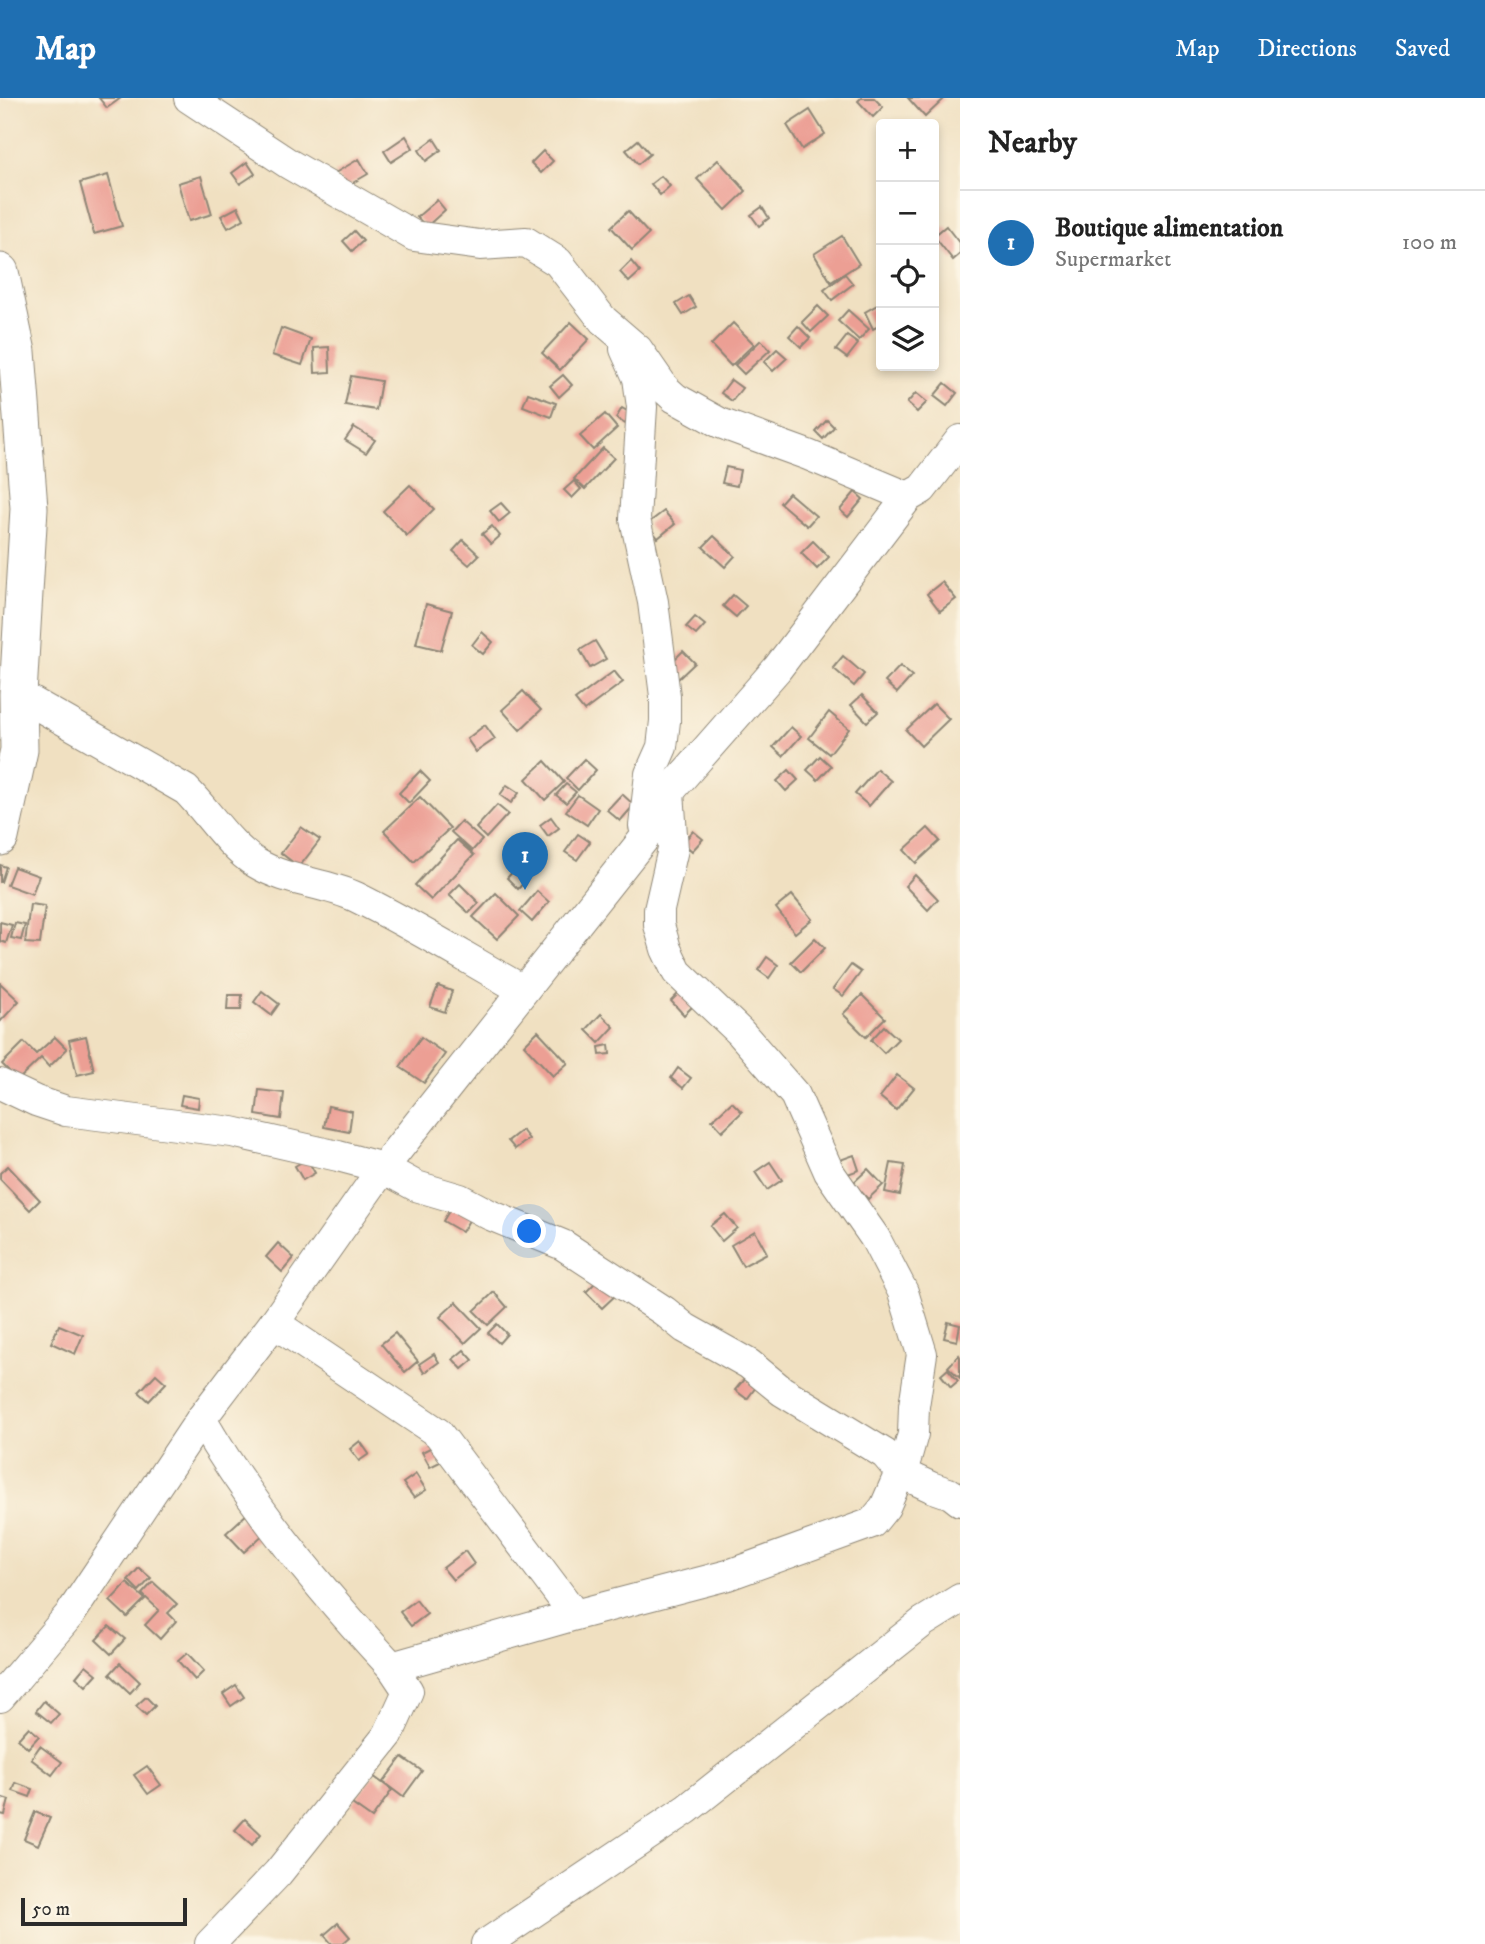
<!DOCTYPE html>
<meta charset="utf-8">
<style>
body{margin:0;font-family:"IM FELL DW Pica",serif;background:#f2f2f2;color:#222}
.controls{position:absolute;right:21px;top:21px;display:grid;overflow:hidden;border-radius:7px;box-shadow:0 4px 10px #0003}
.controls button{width:63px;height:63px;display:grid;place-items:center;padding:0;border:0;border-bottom:2px solid #e0e0e0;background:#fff;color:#222;font:35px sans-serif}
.scale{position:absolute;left:21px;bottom:18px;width:166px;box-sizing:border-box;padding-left:7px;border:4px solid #2b2b2b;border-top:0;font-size:19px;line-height:24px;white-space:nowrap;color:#2b2b2b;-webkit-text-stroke:5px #fcf5e5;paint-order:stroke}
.you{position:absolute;left:530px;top:1134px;width:24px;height:24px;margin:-18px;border:5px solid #fff;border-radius:50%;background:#1a73e8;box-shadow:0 0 0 10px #1a73e833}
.badge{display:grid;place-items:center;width:46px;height:46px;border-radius:50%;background:#1f6fb2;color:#fff;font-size:23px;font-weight:700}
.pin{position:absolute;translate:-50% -58px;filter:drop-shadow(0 2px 4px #0008)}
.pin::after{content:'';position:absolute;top:37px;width:24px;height:21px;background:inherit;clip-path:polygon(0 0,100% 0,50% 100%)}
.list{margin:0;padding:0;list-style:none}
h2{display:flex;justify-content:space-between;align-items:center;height:91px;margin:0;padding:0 28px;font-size:30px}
h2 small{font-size:23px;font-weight:400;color:#767676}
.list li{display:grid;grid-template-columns:46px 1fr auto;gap:21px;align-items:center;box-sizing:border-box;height:105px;padding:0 28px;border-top:2px solid #e0e0e0}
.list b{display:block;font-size:26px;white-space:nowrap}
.list p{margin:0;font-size:23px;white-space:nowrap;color:#767676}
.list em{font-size:23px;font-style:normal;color:#767676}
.icon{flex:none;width:38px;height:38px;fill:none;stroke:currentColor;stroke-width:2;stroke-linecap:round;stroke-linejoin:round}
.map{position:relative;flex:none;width:960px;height:1846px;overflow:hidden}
header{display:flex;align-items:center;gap:42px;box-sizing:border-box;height:98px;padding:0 35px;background:#1f6fb2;color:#fff}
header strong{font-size:33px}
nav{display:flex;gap:38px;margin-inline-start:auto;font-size:24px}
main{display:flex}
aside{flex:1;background:#fff}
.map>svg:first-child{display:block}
.building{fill:#ec9f94}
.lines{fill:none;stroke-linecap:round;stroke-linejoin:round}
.minor-casing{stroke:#8e8676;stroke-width:32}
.major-casing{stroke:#8e8676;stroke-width:39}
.minor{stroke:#fff;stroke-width:30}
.major{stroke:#fff;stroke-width:37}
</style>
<header>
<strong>Map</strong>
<nav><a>Map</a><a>Directions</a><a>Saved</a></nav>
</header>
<main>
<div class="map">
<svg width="960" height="1846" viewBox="0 0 960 1846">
<rect width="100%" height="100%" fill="#fcf5e5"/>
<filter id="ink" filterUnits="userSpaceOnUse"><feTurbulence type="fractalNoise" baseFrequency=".0143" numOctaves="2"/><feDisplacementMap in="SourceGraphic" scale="14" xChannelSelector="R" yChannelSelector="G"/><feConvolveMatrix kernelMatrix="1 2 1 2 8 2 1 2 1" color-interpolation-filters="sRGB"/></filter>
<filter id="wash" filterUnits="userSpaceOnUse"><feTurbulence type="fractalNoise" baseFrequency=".00686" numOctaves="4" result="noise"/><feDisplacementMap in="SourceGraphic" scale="28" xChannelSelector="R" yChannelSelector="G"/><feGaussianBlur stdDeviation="1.57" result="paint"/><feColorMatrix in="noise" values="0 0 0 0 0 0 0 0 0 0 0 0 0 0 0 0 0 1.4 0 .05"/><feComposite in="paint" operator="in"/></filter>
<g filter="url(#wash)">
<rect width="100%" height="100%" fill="#f0e0c1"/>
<g id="blocks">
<g class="building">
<polygon points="99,0 121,0 107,10"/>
<polygon points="861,0 874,0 883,9 873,19 858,3"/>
<polygon points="908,0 945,0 925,19"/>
<polygon points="810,12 825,36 802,51 787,27"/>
<polygon points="406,38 413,50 391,64 384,53"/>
<polygon points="434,41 441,52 426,63 419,52"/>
<polygon points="638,42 650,56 638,66 626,52"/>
<polygon points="543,53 553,63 541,75 531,65"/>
<polygon points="359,61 368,76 344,90 335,75"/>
<polygon points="718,62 746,93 726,112 697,81"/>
<polygon points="247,64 255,76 240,86 232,75"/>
<polygon points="108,77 122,128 94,136 80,85"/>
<polygon points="201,78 212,116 189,123 178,85"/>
<polygon points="661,78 670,88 660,97 651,86"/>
<polygon points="437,102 445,112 426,129 417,119"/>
<polygon points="238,109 244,121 228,130 221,118"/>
<polygon points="762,109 769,120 759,128 751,117"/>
<polygon points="628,113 649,136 632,152 611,129"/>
<polygon points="946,128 960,146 960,156 953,162 934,138"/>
<polygon points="354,133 363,143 352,153 343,143"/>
<polygon points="842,138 859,166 831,184 814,156"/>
<polygon points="631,163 640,174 629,184 620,174"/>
<polygon points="845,176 853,186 832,202 824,192"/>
<polygon points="689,198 696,209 683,217 676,206"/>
<polygon points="881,205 881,227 873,231 865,214"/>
<polygon points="818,208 828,218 811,234 802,224"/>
<polygon points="848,212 869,231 859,242 838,223"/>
<polygon points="571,224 589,241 560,272 542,255"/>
<polygon points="733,225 754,246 731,268 711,247"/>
<polygon points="798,228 810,240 801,249 789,238"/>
<polygon points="281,230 311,241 302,267 272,257"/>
<polygon points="847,238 858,246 847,260 836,252"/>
<polygon points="761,242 770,252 744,276 735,267"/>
<polygon points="329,249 330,274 315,275 314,250"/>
<polygon points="777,251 787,260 773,273 764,264"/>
<polygon points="563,277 572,287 559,299 550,288"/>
<polygon points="351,278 381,283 376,312 345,307"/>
<polygon points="731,282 742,290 732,303 721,295"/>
<polygon points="945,285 957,295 947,308 934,298"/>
<polygon points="528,295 556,305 551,319 523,308"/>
<polygon points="916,295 927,304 917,314 907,305"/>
<polygon points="622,310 637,319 630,329 616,320"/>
<polygon points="605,316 617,330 593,352 580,338"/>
<polygon points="827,322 834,329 823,341 816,334"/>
<polygon points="354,329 375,342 366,355 345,342"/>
<polygon points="603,350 614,360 585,391 574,381"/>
<polygon points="726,369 740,372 737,388 722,385"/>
<polygon points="574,383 581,391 572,400 564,392"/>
<polygon points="410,387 434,411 407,438 383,413"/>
<polygon points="855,394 863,401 848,419 840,412"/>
<polygon points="789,395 816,418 807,428 780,405"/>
<polygon points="501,405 510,415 499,424 490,413"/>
<polygon points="664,413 675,426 658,440 647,426"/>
<polygon points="492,428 500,438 491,446 482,436"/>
<polygon points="714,438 735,458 725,469 703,449"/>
<polygon points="463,442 479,457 469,467 453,453"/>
<polygon points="813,443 829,459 817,471 801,455"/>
<polygon points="942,484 956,501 940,513 927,496"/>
<polygon points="733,497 746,508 736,519 723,508"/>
<polygon points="426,506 452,513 441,552 416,546"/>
<polygon points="695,519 705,527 696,537 686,529"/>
<polygon points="482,534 493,544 483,556 472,547"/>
<polygon points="595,543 606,561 590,570 580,552"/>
<polygon points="683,553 695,565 676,583 665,571"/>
<polygon points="843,558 864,576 854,588 833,570"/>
<polygon points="900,568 912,578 897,595 885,584"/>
<polygon points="614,573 623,584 584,613 575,602"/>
<polygon points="523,593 541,612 520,632 502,612"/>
<polygon points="862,597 878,614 867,624 851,607"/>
<polygon points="934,606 949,621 921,648 906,632"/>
<polygon points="829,614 849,631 829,656 809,640"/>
<polygon points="485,627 495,641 476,654 467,641"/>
<polygon points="791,629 801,638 783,658 773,649"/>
<polygon points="820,658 831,668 818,682 807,672"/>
<polygon points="584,661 596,672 578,692 566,680"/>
<polygon points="545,663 564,684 545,702 526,681"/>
<polygon points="877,671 891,683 869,708 855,696"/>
<polygon points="789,672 798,682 786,693 777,683"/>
<polygon points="420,673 430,683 409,705 399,695"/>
<polygon points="566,686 576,694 566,705 556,697"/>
<polygon points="507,687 519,695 511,705 500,697"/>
<polygon points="622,696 634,707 620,723 607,712"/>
<polygon points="578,697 598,711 587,727 566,713"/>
<polygon points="420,699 450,730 414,764 384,733"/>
<polygon points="497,707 508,716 486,740 476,730"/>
<polygon points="551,719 559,730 548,738 540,727"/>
<polygon points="461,723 482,742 472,753 451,734"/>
<polygon points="301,729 320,742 299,769 281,755"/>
<polygon points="928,730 940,743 916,765 904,752"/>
<polygon points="693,733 703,741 692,753 683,745"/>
<polygon points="578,736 590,744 577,762 565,754"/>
<polygon points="457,742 474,757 431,802 415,787"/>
<polygon points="0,767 6,769 1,784 0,784"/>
<polygon points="14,769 39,778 32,796 7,787"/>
<polygon points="517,769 529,779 518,791 507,780"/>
<polygon points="915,777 938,801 928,812 905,788"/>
<polygon points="460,786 479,805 469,815 449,797"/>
<polygon points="537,793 549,804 532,824 520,813"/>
<polygon points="496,795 519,818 497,841 473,819"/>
<polygon points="792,797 812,821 795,835 776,810"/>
<polygon points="30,806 45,808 40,846 25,845"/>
<polygon points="0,824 12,827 6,845 0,843"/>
<polygon points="15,825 25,827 21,842 11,840"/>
<polygon points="815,840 825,850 801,874 791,864"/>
<polygon points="767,859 778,867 769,880 758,872"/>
<polygon points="851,867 861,874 843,898 833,891"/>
<polygon points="0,885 19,903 0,924"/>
<polygon points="438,888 452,893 445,914 430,909"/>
<polygon points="682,892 696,905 684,917 671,903"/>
<polygon points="262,893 279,906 271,917 254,904"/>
<polygon points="228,897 242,897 241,912 227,912"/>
<polygon points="862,897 885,920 866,939 843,916"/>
<polygon points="601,916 614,929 599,945 586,932"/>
<polygon points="884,928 898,941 884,955 871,942"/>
<polygon points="538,933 568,965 553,978 524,947"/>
<polygon points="86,938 94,973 77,977 69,942"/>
<polygon points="55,939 67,951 49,969 41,960 18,982 2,966 24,944 36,956"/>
<polygon points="421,939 445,956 424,985 400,969"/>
<polygon points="609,947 610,956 600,957 599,949"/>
<polygon points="678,970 691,980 683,990 671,980"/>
<polygon points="897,977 914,990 896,1012 880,999"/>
<polygon points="259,992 284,995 281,1021 256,1017"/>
<polygon points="182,997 199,1000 198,1010 180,1007"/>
<polygon points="732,1004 742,1014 722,1033 712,1022"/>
<polygon points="328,1008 352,1013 349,1034 324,1029"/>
<polygon points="522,1032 529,1041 515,1051 508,1043"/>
<polygon points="854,1057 859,1072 845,1077 840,1062"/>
<polygon points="307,1061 315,1075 303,1082 295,1068"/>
<polygon points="770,1064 782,1082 767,1092 755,1074"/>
<polygon points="891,1065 905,1067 900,1097 885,1094"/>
<polygon points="8,1068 40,1102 30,1112 0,1081 0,1075"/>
<polygon points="868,1071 883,1087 868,1101 853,1085"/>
<polygon points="455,1103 474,1114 462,1134 443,1123"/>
<polygon points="725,1116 737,1130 722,1143 710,1128"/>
<polygon points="755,1133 767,1155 743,1168 731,1147"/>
<polygon points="278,1145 294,1160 282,1174 266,1159"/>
<polygon points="601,1179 618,1195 602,1210 586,1194"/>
<polygon points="494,1194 507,1209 488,1227 474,1213"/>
<polygon points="456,1204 481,1230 465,1245 440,1219"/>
<polygon points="948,1224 960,1227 957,1243 944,1240"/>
<polygon points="497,1226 507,1236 499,1245 488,1235"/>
<polygon points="59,1227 83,1237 75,1256 51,1245"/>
<polygon points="395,1235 418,1263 405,1274 381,1246"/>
<polygon points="464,1252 473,1262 462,1271 453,1261"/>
<polygon points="434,1256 439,1264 424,1275 419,1266"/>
<polygon points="959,1257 960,1259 960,1280 948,1269"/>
<polygon points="948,1271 958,1283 951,1289 941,1277"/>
<polygon points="156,1276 166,1285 149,1303 139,1294"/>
<polygon points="745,1280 756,1289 747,1301 735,1292"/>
<polygon points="360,1343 369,1356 359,1363 350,1351"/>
<polygon points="438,1346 446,1361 430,1369 422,1354"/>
<polygon points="416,1376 426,1392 414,1400 403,1385"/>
<polygon points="248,1415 266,1434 244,1454 226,1435"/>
<polygon points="465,1453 474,1466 453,1482 443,1470"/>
<polygon points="139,1470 151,1480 139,1493 128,1482"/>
<polygon points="153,1484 177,1506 168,1515 176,1523 160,1541 145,1527 159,1512 142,1496"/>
<polygon points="127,1485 145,1501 127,1519 110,1503"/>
<polygon points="416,1502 427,1516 411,1528 400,1514"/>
<polygon points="109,1528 125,1541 111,1556 96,1542"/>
<polygon points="187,1555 204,1573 195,1582 178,1563"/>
<polygon points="120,1565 140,1584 130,1595 110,1576"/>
<polygon points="86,1567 97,1576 86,1588 76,1579"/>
<polygon points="236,1587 244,1599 231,1608 223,1596"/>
<polygon points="146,1599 155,1608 146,1617 136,1608"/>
<polygon points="44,1603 59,1616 51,1625 36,1613"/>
<polygon points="29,1629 39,1638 28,1650 18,1641"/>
<polygon points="40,1648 62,1664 52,1677 31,1661"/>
<polygon points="402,1659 422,1673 403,1699 383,1684"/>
<polygon points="147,1668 161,1687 148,1696 134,1677"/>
<polygon points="373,1678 392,1692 372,1720 352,1706"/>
<polygon points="16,1685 33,1691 30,1699 13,1693"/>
<polygon points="0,1699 9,1702 5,1717 0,1716"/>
<polygon points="35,1714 50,1720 38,1747 24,1741"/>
<polygon points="245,1721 261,1736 252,1747 235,1732"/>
<polygon points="338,1825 350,1839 342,1846 332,1846 324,1837"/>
</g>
</g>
</g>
<g filter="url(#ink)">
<use href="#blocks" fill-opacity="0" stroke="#8e8676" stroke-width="2"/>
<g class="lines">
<g class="minor-casing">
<g id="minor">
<polyline points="189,0 289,66 414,138 480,147 526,144 558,164 603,222 638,252 665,291 675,300 720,325 808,357 908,399"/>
<polyline points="625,251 638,280 642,309 635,421 653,504 665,598 665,623 662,649 650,676 644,728"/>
<path d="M18,596L186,692C209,715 228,747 256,765C287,784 324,784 356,799C413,827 468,861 523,892"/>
<polyline points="0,986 36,1003 66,1013 232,1034 338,1058 383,1070 416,1088 460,1101 490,1117 563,1147 664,1213 685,1230 749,1266 782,1293 885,1356 901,1375 931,1389 951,1396 960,1403"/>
<polyline points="274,1225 438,1335 575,1517"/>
<path d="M201,1321C253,1411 321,1493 392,1569L575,1517L728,1477L872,1425L885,1409L906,1361L913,1336L914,1308L922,1256L903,1194L875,1140L829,1074L795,997L740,934L677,874L666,851L659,827V812L673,751L669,694"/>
<polyline points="0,1599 71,1515 201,1321 274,1225 383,1070 643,742 669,694 777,571 908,399 922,391 960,342"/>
<polyline points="210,1846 278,1775 388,1637 408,1593 392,1569"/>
<polyline points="486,1846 687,1711 923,1524 960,1501"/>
</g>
</g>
<g class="major-casing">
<polyline id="major" points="0,174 17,254 29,410 18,596 19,652 0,739"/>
</g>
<use href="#minor" class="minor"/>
<use href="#major" class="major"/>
</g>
</g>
</svg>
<div class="controls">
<button>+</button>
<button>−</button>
<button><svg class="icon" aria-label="locate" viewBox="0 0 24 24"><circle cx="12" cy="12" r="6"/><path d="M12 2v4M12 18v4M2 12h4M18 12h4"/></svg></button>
<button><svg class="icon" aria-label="layers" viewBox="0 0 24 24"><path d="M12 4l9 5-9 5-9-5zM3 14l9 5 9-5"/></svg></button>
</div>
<div class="scale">50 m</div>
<div class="you"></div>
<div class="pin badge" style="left:525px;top:792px">1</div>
</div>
<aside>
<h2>Nearby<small></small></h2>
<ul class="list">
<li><span class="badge">1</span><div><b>Boutique alimentation</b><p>Supermarket</p></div><em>100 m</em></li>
</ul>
</aside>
</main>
